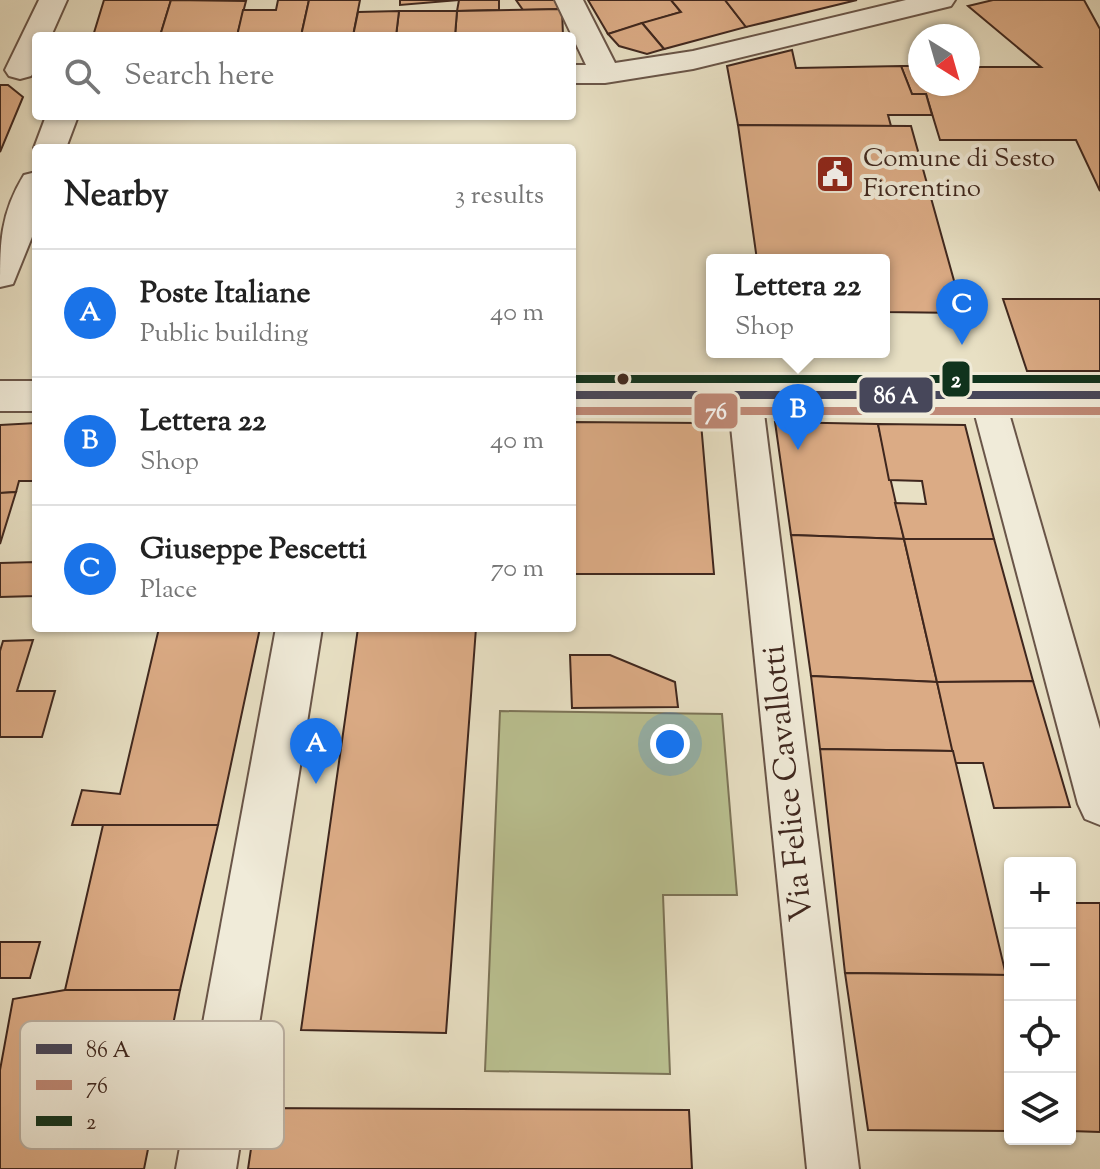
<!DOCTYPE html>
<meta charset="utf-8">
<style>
body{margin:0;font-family:"Sorts Mill Goudy",serif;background:#f2f2f2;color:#222}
.controls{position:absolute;right:24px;bottom:24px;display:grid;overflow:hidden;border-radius:8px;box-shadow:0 2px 6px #0004}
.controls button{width:72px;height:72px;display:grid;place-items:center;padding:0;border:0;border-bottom:2px solid #e0e0e0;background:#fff;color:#222;font:40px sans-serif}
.compass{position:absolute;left:908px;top:24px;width:72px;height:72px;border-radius:50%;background:#fff;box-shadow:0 2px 6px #0004;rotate:143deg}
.you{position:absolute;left:670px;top:744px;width:28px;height:28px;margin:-20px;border:6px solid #fff;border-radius:50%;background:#1a73e8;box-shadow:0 0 0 12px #1a73e833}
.badge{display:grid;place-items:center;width:52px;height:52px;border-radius:50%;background:#1a73e8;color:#fff;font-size:26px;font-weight:700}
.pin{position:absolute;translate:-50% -66px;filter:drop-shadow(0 2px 4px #0008)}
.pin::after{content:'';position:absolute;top:42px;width:28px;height:24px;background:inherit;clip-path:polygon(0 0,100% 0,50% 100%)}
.popup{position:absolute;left:706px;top:254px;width:184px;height:104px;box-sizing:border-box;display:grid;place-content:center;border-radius:8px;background:#fff;filter:drop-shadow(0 2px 6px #0005);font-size:26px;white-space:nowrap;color:#767676}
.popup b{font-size:30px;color:#222}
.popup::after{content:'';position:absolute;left:50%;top:100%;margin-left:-16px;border:16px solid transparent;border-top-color:#fff}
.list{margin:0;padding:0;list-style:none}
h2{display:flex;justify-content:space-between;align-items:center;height:104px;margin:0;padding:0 32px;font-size:34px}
h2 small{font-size:26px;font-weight:400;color:#767676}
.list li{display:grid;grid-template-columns:52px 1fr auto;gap:24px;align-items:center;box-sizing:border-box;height:128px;padding:0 32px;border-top:2px solid #e0e0e0}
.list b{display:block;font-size:30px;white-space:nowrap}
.list p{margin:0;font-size:26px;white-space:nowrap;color:#767676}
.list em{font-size:26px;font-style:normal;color:#767676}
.icon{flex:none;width:44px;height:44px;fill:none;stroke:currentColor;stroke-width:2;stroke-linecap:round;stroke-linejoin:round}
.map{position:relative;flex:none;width:1100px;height:1169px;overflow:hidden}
.search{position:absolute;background:#fff;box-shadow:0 2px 6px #0004;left:32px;top:32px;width:544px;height:88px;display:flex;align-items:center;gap:20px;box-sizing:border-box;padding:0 28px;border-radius:8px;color:#767676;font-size:30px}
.panel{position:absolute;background:#fff;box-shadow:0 2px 6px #0004;left:32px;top:144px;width:544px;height:488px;border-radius:8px}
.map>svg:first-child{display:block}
.green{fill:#bac191;stroke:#7c7458;stroke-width:2}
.building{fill:#dbab85;stroke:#3f271e;stroke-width:2}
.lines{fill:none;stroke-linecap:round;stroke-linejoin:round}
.pedestrian-casing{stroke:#695548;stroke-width:4}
.minor-casing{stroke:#695548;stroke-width:4}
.pedestrian{fill:#f0ebd9;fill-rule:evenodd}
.minor{fill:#f0ebd9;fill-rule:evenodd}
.bus-1-casing{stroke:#f0ebd9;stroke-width:6}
.bus-2-casing{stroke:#f0ebd9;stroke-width:6}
.bus-3-casing{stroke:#f0ebd9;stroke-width:6}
.bus-1{fill:#47475a;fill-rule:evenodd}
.bus-2{fill:#bf8976;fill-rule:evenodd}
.bus-3{fill:#10331d;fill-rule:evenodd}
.bus-dot{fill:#3f271e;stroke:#f0ebd9;stroke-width:3}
.labels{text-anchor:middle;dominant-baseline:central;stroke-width:8;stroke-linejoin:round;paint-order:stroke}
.far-poi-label{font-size:26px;fill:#3f271e;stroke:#f0ebd9;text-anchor:start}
.street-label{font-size:32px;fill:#3f271e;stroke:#f0ebd9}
.key{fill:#f0ebd9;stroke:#bbb0a1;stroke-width:2}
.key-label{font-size:22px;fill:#3f271e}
.line-badge{stroke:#f0ebd9;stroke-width:3}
.badge-label{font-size:22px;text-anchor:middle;font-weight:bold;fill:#fff}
</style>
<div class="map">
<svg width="1100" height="1169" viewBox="0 0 1100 1169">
<rect width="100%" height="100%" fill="#e8e0c4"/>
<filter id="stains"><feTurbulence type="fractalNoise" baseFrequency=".0025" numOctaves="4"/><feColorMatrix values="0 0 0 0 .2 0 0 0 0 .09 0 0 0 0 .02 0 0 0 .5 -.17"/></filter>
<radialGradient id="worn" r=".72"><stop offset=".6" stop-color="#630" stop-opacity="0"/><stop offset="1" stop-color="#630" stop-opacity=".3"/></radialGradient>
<polygon class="green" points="500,711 722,714 737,895 663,895 670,1074 485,1071"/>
<g class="building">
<polygon points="104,0 171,0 160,36 93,36"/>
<polygon points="171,0 246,1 237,36 160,36"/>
<polygon points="278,0 309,0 301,36 237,36 243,10 276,10"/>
<polygon points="309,0 360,0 353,36 301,36"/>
<polygon points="400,0 459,0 400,5"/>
<polygon points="459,0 499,0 499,10 457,11"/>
<polygon points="516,0 556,0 562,9 523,10"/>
<polygon points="588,0 671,0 681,12 608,34"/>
<polygon points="671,0 725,0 746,27 664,49 642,23 681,12"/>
<polygon points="725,0 857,0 746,27"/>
<polygon points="993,0 1084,0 1100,29 1100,191 1076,140 940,140 926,94 912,94 901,66 920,66 920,84 968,84 968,67 1041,67 968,6"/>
<polygon points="562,9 563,36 455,36 457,11"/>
<polygon points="399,11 457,11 455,36 396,36"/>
<polygon points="399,11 396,36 353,36 358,12"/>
<polygon points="642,23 664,49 647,54 619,46 608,34"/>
<polygon points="792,50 796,68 901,66 912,94 926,94 932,115 888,115 891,126 738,125 727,66"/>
<polygon points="0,85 8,85 23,97 0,152"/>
<polygon points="738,125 911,126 963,313 884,312 884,260 757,260"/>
<polygon points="1003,299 1100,299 1100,371 1027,371"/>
<polygon points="572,422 701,423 714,574 572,574"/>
<polygon points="775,422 878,424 904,539 791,535"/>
<polygon points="36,423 36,481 19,481 16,492 0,493 0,425"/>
<polygon points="878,424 965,425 994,539 904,539 895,503 926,504 922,481 889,480"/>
<polygon points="16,492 0,544 0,493"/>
<polygon points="791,535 904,539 937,682 811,676"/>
<polygon points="904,539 994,539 1033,681 937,682"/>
<polygon points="36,562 36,596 0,597 0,563"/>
<polygon points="159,628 260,628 218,825 72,825 82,790 120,794"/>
<polygon points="358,628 476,628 446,1033 301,1030"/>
<polygon points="33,640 17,691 55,691 42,737 0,737 0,651 3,641"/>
<polygon points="570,655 610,655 675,682 678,707 572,708"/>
<polygon points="811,676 937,682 953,751 820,749"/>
<polygon points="1033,681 1070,807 994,808 983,763 955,763 937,682"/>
<polygon points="820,749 953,751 1006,975 845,973"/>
<polygon points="103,825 218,825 180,990 65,990"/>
<polygon points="1070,903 1100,903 1100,1132 1070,1131"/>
<polygon points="0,942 40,942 30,978 0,978"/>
<polygon points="845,973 1010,975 1010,1131 868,1130"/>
<polygon points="65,990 180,990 144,1169 0,1169 0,1070 13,999"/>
<polygon points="257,1108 689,1110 692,1169 248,1169"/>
</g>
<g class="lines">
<g class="pedestrian-casing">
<g id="pedestrian">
<polygon points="987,383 999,387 1004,396 1100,729 1100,825 1085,819 1078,804 970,396 975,387"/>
<polygon points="745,384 757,388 762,397 859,1169 807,1169 728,397 733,388"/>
</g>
</g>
<g class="minor-casing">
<g id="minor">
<polygon points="39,0 67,0 51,36 36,36 36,68 31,76 20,79 9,76 5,70"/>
<polygon points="555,0 583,0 615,63 693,51 906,0 955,0 951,6 693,69 605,83 572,83 572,65 586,65"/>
<polygon points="46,116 78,116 66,148 36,148 36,151 34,148"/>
<path d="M36,172V227L13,284L0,287C0,244 0,214 24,175Z"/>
<rect x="572" y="380" width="528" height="30"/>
<rect x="0" y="381" width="36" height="30"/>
<polygon points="276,628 322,628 236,1169 176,1169"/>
</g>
</g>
<use href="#pedestrian" class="pedestrian"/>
<use href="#minor" class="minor"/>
<g class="bus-1-casing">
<rect id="bus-1" x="572" y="391" width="528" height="8"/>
</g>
<g class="bus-2-casing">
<rect id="bus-2" x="572" y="407" width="528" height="8"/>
</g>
<g class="bus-3-casing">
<rect id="bus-3" x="572" y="375" width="528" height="8"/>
</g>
<use href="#bus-1" class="bus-1"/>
<use href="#bus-2" class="bus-2"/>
<use href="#bus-3" class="bus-3"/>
</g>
<defs>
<g id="civic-square" transform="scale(2)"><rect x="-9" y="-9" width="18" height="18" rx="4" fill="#8f2418" stroke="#f0ebd9"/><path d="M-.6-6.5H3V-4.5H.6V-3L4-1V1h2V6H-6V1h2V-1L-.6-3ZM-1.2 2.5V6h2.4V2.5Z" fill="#fff"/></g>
</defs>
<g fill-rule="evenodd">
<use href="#civic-square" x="835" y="174"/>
</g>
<circle class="bus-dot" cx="623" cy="379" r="7"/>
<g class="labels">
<g class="far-poi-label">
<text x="863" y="159">Comune di Sesto<tspan x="863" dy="30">Fiorentino</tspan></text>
</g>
<g class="street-label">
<text transform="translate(789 783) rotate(-96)">Via Felice Cavallotti</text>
</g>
</g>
<rect x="20" y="1021" width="264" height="128" rx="12" class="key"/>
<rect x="36" y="1044" width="36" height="10" fill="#47475a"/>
<rect x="36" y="1080" width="36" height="10" fill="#bf8976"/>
<rect x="36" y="1116" width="36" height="10" fill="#10331d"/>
<g class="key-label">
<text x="86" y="1057">86 A</text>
<text x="86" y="1093">76</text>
<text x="86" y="1129">2</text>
</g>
<g class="line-badge">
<rect x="941" y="360" width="30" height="38" rx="8" fill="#10331d"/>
<rect x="858" y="376" width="76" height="38" rx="8" fill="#47475a"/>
<rect x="693" y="392" width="46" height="38" rx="8" fill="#bf8976"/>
</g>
<g class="badge-label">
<text x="956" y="387">2</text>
<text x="896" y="403">86 A</text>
<text x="716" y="419">76</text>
</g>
<rect width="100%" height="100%" filter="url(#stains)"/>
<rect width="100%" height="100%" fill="url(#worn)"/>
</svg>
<div class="controls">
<button>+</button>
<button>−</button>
<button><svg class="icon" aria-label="locate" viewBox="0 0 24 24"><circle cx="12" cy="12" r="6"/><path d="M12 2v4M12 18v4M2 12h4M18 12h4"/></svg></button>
<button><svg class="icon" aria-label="layers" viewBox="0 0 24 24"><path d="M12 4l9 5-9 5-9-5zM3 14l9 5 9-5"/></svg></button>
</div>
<svg class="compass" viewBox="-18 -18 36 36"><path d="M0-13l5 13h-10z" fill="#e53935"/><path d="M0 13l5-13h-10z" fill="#767676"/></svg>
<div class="you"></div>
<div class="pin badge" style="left:316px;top:784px">A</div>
<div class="pin badge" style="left:798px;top:450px">B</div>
<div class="popup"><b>Lettera 22</b>Shop</div>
<div class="pin badge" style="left:962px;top:345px">C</div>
<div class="search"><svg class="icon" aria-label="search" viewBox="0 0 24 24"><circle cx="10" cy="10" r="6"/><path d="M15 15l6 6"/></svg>Search here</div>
<section class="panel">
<h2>Nearby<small>3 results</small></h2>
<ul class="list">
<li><span class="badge">A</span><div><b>Poste Italiane</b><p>Public building</p></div><em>40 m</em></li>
<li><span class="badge">B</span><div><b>Lettera 22</b><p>Shop</p></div><em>40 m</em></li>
<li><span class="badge">C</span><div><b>Giuseppe Pescetti</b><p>Place</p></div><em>70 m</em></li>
</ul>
</section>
</div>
